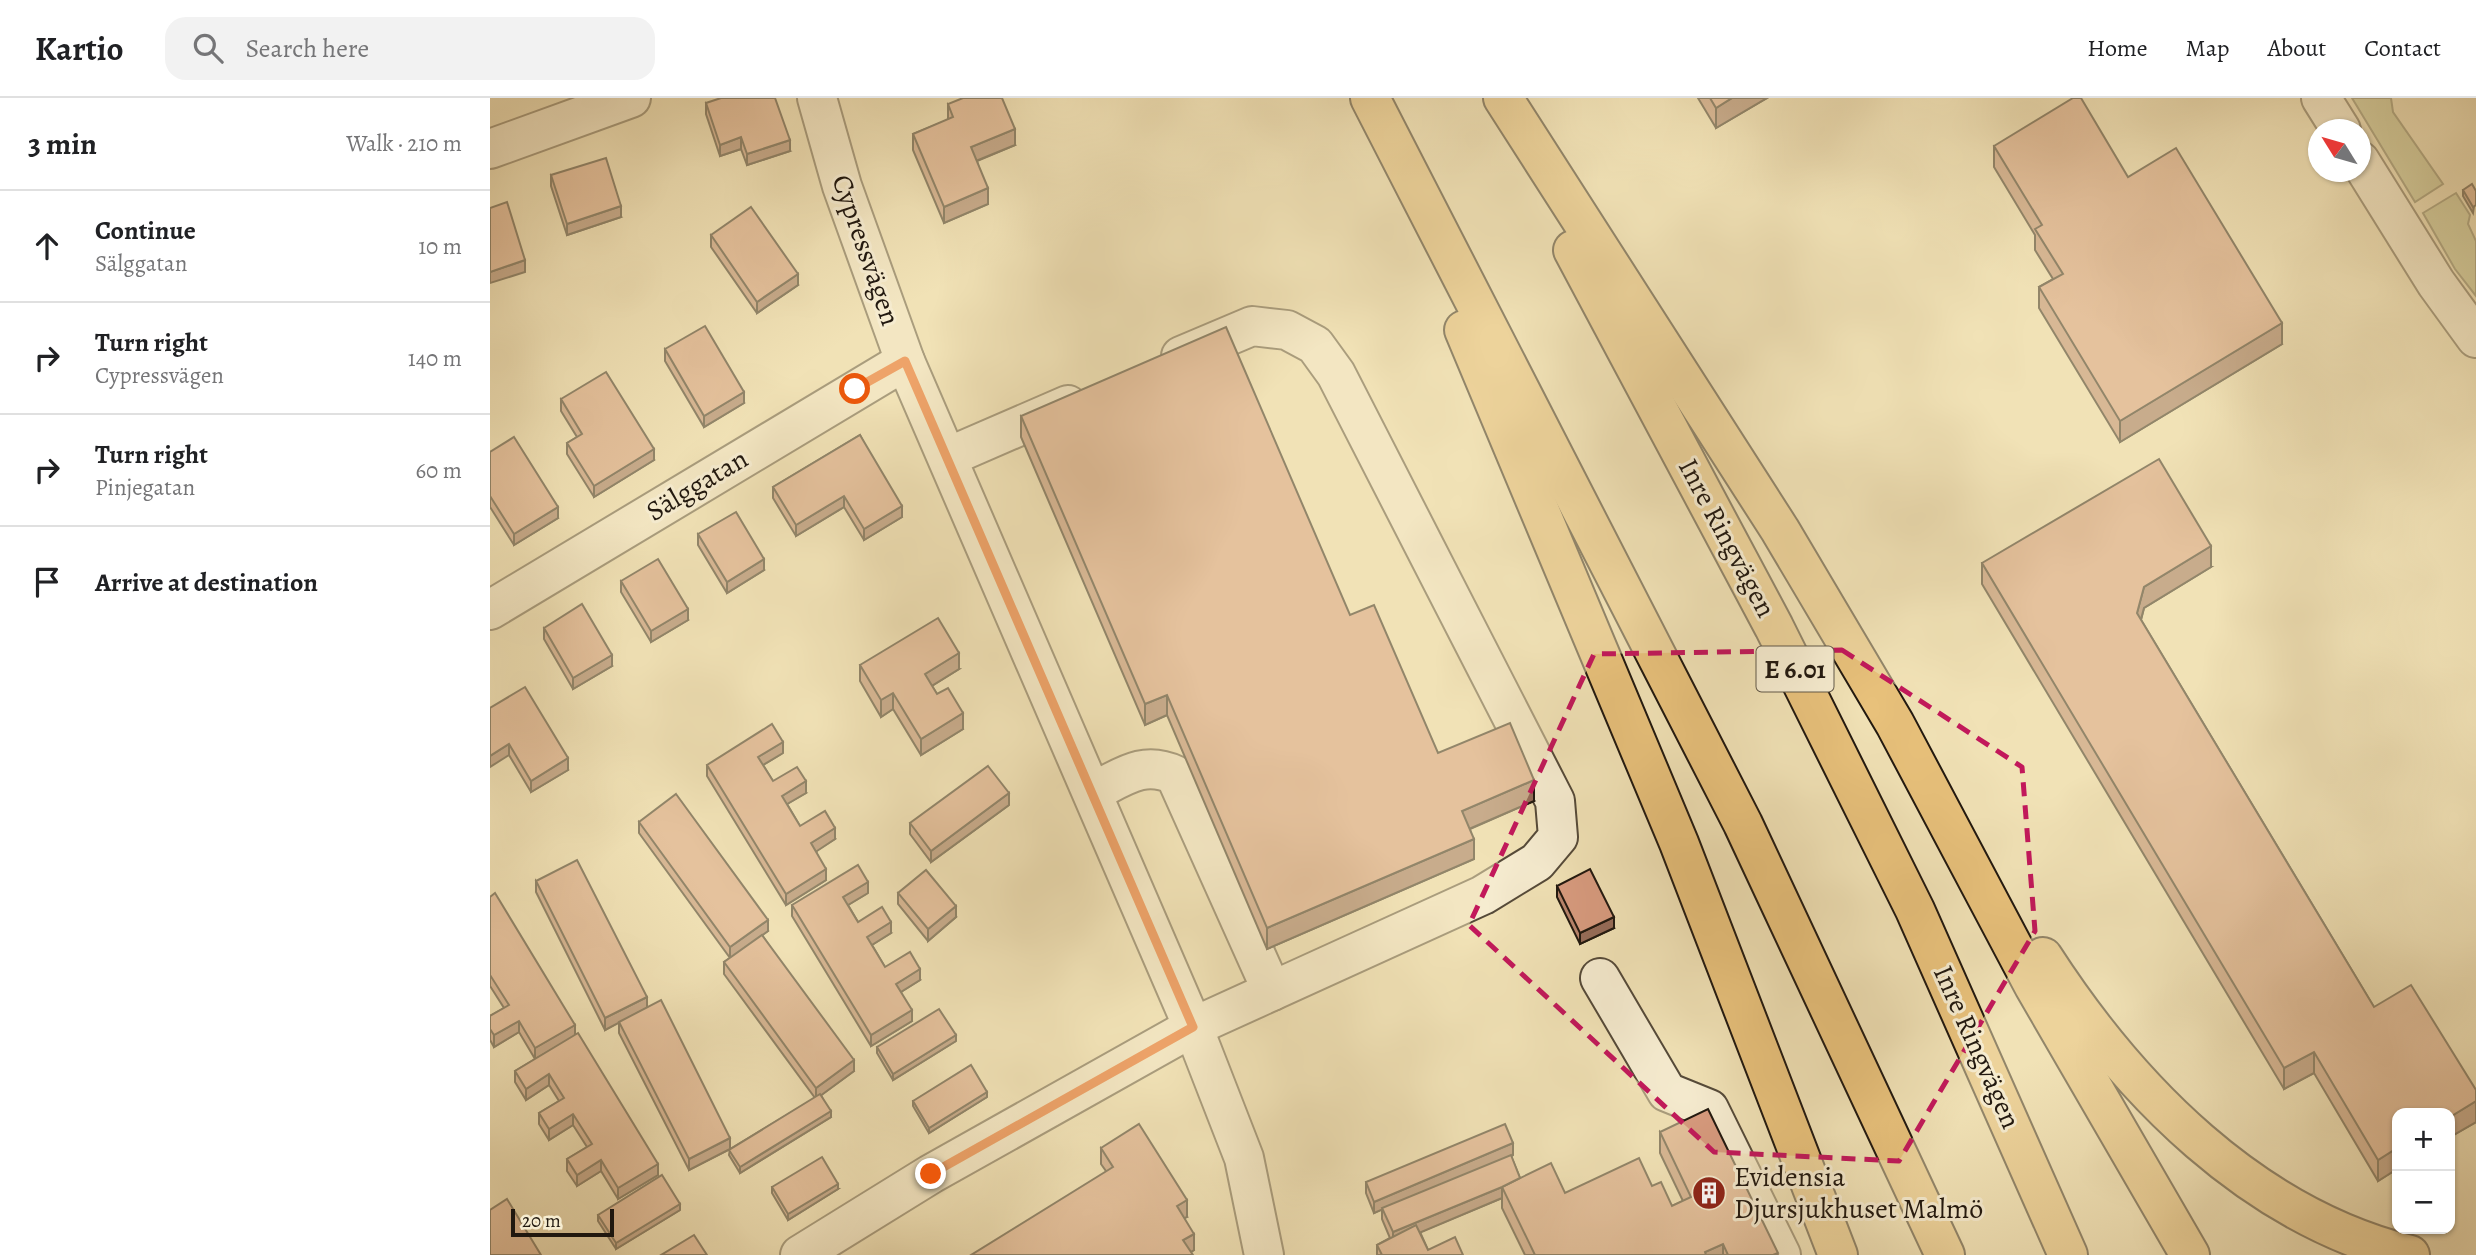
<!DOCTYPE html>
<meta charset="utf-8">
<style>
body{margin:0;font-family:Alegreya,serif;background:#f2f2f2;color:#202124}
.controls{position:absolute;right:21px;bottom:21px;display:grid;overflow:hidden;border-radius:14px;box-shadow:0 2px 5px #0004}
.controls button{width:63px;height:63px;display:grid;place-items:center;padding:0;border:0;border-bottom:2px solid #e0e0e0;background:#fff;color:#202124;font:35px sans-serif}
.compass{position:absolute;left:1818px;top:21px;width:63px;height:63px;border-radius:50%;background:#fff;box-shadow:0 2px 5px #0004;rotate:307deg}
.scale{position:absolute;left:21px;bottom:18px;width:103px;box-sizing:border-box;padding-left:7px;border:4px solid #21180f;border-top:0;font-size:19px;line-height:24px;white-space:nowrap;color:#21180f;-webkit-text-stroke:5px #f6ecd0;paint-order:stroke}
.stop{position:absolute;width:21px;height:21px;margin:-16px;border:5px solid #ea580c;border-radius:50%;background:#fff}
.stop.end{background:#ea580c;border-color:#fff;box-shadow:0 2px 7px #0008}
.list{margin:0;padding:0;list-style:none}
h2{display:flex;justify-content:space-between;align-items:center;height:91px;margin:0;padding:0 28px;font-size:30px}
h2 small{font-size:23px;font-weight:400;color:#757577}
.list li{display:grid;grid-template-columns:46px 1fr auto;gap:21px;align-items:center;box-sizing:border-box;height:112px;padding:0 28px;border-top:2px solid #e0e0e0}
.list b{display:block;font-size:26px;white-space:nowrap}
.list p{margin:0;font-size:23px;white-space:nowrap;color:#757577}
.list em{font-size:23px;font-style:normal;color:#757577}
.icon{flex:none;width:38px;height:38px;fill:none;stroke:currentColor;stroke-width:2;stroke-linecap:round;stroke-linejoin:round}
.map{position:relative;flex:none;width:1986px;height:1157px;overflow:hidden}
header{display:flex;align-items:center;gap:42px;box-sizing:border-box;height:98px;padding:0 35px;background:#fff;border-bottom:2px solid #e0e0e0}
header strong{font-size:33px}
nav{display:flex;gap:38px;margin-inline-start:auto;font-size:24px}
.search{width:490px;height:63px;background:#f2f2f2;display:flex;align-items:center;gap:18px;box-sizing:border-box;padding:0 24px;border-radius:21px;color:#757577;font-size:26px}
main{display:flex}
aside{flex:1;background:#fff}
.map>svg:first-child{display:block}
.green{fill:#bec28b;stroke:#706d4d;stroke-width:2}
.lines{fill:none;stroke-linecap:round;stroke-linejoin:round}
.minor-casing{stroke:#554a39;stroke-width:42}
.highway-casing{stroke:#21180f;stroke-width:42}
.minor{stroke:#f6ecd0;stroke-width:38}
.highway{stroke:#e8c17b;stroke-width:38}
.wall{fill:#ba856d;stroke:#21180f;stroke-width:2}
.shaded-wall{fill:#976c59;stroke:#21180f;stroke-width:2}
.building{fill:#d89b7f;stroke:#21180f;stroke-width:2}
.route{stroke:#ea580c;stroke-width:9}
.marked{fill:none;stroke:#c2185b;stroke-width:5;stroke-dasharray:14 9;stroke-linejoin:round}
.labels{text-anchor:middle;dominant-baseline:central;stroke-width:6;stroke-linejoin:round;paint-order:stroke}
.shield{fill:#f6ecd0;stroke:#615849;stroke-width:2}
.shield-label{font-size:26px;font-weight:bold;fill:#21180f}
.street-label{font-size:28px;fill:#21180f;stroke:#f6ecd0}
.poi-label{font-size:28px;fill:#21180f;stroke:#f6ecd0;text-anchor:start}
</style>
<header>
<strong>Kartio</strong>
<div class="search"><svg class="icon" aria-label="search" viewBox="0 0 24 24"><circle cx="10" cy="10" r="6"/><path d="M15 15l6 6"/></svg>Search here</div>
<nav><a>Home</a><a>Map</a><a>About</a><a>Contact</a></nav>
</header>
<main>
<aside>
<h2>3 min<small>Walk · 210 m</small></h2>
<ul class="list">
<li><svg class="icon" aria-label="ahead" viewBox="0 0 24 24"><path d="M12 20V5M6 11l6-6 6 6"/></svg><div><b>Continue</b><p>Sälggatan</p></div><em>10 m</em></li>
<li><svg class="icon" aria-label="right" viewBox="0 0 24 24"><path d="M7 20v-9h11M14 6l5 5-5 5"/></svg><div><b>Turn right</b><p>Cypressvägen</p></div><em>140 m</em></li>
<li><svg class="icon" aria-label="right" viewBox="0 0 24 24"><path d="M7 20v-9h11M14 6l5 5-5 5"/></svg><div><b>Turn right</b><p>Pinjegatan</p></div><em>60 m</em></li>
<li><svg class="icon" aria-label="arrive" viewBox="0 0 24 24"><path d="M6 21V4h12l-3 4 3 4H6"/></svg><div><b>Arrive at destination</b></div></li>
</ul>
</aside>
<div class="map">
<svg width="1986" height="1157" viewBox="0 0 1986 1157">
<rect width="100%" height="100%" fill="#f1e2b6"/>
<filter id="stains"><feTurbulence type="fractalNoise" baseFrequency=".00286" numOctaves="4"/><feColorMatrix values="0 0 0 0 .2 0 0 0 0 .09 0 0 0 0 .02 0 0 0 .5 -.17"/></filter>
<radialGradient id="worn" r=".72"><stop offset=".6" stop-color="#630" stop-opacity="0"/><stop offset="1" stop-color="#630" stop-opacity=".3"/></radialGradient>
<g class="green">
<polygon points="1862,0 1901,0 1903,14 1953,86 1925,104"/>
<polygon points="1966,95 1980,117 1978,126 1986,143 1986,198 1965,171 1933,115"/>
</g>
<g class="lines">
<g class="minor-casing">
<g id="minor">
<polyline points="327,0 352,88 415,263 703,929 754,1060 774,1157"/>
<polyline points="1831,0 1851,32"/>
<polyline points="0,51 141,0"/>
<polyline points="1870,63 1946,185 1986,240"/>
<polyline points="458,359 578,307"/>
<polyline points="0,512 415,263"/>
<path d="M603,694C633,679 653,662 685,677L782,893"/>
<polyline points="1110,880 1177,994 1219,1011 1291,1157"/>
<polyline points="310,1157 441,1076 703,929 993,797 1047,764 1068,739 1065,703 846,276 825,247 797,232 762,228 691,258"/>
</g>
</g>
<g class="highway-casing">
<g id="highway">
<polyline points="880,0 1253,726 1455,1157"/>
<polyline points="1013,0 1290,432 1405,626 1544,888 1700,1157"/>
<polyline points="1083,152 1284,529 1425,812 1578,1157"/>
<polyline points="974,232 1189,745 1348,1157"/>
<path d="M1553,859C1639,992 1762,1118 1920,1157"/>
</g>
</g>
<use href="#minor" class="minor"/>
<use href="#highway" class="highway"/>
</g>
<g class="wall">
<polygon points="1208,0 1277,0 1226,30"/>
<polygon points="216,5 300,53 257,67 251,51 230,58 216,16"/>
<polygon points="458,6 525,47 487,63 498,106 454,125 423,52 423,36 458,22"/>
<polygon points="1504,48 1638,79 1792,246 1630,344 1549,210 1549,189 1563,181 1545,152 1545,137 1504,69"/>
<polygon points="61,77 131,119 77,137 61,88"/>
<polygon points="1973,92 1986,93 1983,115 1973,98"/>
<polygon points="221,137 308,187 267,215 221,149"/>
<polygon points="175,251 254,305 214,329 175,263"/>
<polygon points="71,301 164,362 104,399 77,356 77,345 87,339 71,313"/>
<polygon points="531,318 860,517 948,655 1044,703 980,731 984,761 777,851 677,617 655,627 531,339"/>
<polygon points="370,337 412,419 374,442 354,409 306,438 283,400 283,389"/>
<polygon points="0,354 68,420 24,447 0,409"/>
<polygon points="208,436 274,472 237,495 208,447"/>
<polygon points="1492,465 1721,469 1654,510 1651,522 1884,909 1986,992 1986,1024 1960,1039 1960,1015 1907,1015 1907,1071 1888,1083 1824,975 1794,991 1492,486"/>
<polygon points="131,483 198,522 161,544 131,494"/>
<polygon points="54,530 122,568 83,591 54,541"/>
<polygon points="370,567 469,571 442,588 447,596 473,631 431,657 403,611 391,619 370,583"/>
<polygon points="0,610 78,672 41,694 19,657"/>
<polygon points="293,655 273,667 283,683 316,695 297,706 310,728 345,741 326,753 336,782 296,807 217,678 217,667"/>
<polygon points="519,707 441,764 420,736 420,725"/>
<polygon points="149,724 278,833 272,837 364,973 331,997 341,1019 250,1075 239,1057 240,1051 199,1072 129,935 129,924 115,932 46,794 46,783 157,910 240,1051 325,1000 234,876 234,864 240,860 149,735"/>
<polygon points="1067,788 1124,830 1090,846 1067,799"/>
<polygon points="378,795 358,807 368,824 401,835 382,847 395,869 430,882 411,894 422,923 381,948 302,818 302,807"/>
<polygon points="408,795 466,819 438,843 408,806"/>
<polygon points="0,799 85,937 168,1077 128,1101 111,1073 87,1088 77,1073 77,1061 97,1049 83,1027 59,1042 49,1026 49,1015 69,1003 59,987 36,1002 25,984 25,973 45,961 29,934 4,949 0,942 0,918 14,910 0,888"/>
<polygon points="466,943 403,982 387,955 387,949"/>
<polygon points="497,999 439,1035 423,1008 423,1003"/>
<polygon points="1170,1034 1288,1157 1035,1157 1012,1110 1012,1100 930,1134 938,1152 973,1157 887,1157 887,1147 900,1140 892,1121 892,1111 884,1115 876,1095 876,1084 1023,1057 1021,1058 1030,1080 1075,1095 1162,1088 1182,1108 1193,1103 1170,1055"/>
<polygon points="611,1050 697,1119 694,1120 704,1152 701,1154 616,1073 611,1066"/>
<polygon points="282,1089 348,1091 298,1122 282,1095"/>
<polygon points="190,1112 126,1151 108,1123 108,1117"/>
</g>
<g class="shaded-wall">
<polygon points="1242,0 1277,0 1226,30 1226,10"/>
<polygon points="525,31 525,47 481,65 481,49"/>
<polygon points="251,39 251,51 230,58 230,47"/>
<polygon points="300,42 300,53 257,67 257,56"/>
<polygon points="498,90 498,106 454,125 454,109"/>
<polygon points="131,108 131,119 77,137 77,126"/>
<polygon points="35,162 35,174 0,185 0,174"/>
<polygon points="308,176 308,187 267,215 267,204"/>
<polygon points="1792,225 1792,246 1630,344 1630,323"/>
<polygon points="254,294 254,305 214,329 214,318"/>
<polygon points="164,351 164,362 104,399 104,388"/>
<polygon points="354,398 354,409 306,438 306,427"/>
<polygon points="412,408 412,419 374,442 374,431"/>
<polygon points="68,409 68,420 24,447 24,436"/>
<polygon points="1721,448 1721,469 1654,510 1647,536 1647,515 1654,489"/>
<polygon points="274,461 274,472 237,495 237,484"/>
<polygon points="198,511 198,522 161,544 161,533"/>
<polygon points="469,555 469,571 435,592 435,576"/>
<polygon points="122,557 122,568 83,591 83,580"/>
<polygon points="403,595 403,611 391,619 391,602"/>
<polygon points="677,597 677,617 655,627 655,606"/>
<polygon points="473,615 473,631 431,657 431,641"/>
<polygon points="293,644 293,655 268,670 268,659"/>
<polygon points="19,646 19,657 0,669 0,658"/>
<polygon points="78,660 78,672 41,694 41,683"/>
<polygon points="1044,682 1044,703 972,734 972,713"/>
<polygon points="316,683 316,695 292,709 292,698"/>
<polygon points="519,695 519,707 441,764 441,753"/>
<polygon points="345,730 345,741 321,757 321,745"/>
<polygon points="984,741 984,761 777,851 777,830"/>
<polygon points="336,771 336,782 296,807 296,796"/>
<polygon points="378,784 378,795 353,810 353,799"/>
<polygon points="466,808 466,819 438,843 438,831"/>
<polygon points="1124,819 1124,830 1090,846 1090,835"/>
<polygon points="278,822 278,833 240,861 240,849"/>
<polygon points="401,824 401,835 377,850 377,839"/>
<polygon points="430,871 430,882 406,897 406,886"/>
<polygon points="157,899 157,910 115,932 115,920"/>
<polygon points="422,912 422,923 381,948 381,937"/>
<polygon points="29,923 29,934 4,949 4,937"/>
<polygon points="85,927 85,938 45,961 45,950"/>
<polygon points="466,937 466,943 403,982 403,976"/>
<polygon points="1824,954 1824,975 1794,991 1794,970"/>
<polygon points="364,962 364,973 326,1001 326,990"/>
<polygon points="59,976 59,987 36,1002 36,991"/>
<polygon points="497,994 497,999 439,1035 439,1030"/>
<polygon points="1986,1003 1986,1024 1960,1039 1960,1019"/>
<polygon points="341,1013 341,1019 250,1075 250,1069"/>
<polygon points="83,1016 83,1027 59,1042 59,1031"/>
<polygon points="240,1040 240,1051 199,1072 199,1061"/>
<polygon points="1023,1045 1023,1057 884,1115 884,1104"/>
<polygon points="1907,1050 1907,1071 1888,1083 1888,1062"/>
<polygon points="111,1062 111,1073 87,1088 87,1077"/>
<polygon points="168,1066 168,1077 128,1101 128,1090"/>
<polygon points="348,1086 348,1091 298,1122 298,1116"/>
<polygon points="1012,1089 1012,1100 903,1146 903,1134"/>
<polygon points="697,1102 697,1119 687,1124 687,1108"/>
<polygon points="190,1106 190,1112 126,1151 126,1145"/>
<polygon points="704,1136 704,1152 696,1157 693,1142"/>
<polygon points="1233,1146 1233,1157 1215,1157 1215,1154"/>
</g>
<g class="building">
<polygon points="231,0 285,0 300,42 257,56 251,39 230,47 216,5"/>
<polygon points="473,0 512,0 525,31 481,49 498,90 454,109 423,36 463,19 458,6"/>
<polygon points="1220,0 1242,0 1226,10"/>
<polygon points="1583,0 1591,0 1638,79 1686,50 1792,225 1630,323 1549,189 1573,176 1545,131 1552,127 1504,48"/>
<polygon points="116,60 131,108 77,126 61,77"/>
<polygon points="1982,86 1986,93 1986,107 1983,109 1973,92"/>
<polygon points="17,104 35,162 0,174 0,110"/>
<polygon points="261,109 308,176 267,204 221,137"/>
<polygon points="215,228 254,294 214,318 175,251"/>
<polygon points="736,229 860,517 884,507 948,655 1020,625 1044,682 972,713 984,741 777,830 677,597 655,606 531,318"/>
<polygon points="116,274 164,351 104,388 77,345 92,336 71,301"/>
<polygon points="370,337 412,408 374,431 354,398 306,427 283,389"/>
<polygon points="24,339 68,409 24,436 0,398 0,354"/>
<polygon points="1669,361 1721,448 1654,489 1647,515 1884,909 1921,887 1986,992 1986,1003 1960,1019 1960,1015 1907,1015 1907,1050 1888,1062 1824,954 1794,970 1492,465"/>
<polygon points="246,414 274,461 237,484 208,436"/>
<polygon points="168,461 198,511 161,533 131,483"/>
<polygon points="92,506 122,557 83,580 54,530"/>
<polygon points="448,520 469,555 435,576 447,596 458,590 473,615 431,641 403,595 391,602 370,567"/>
<polygon points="35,589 78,660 41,683 19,646 0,658 0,610"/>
<polygon points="282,626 293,644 268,659 283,683 307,669 316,683 292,698 310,728 335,713 345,730 321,745 336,771 296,796 217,667"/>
<polygon points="498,668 519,695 441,753 420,725"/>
<polygon points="186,696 278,822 240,849 149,724"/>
<polygon points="87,762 157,899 115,920 46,783"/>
<polygon points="368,767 378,784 353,799 368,824 392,809 401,824 377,839 395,869 420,854 430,871 406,886 422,912 381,937 302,807"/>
<polygon points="1100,771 1124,819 1090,835 1067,788"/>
<polygon points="436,772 466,808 438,831 408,795"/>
<polygon points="5,795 85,927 45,950 29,923 4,937 0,931 0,918 19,907 0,877 0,799"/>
<polygon points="272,837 364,962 326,990 234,864"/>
<polygon points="171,902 240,1040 199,1061 129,924"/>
<polygon points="449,911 466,937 403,976 387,949"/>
<polygon points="88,935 168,1066 128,1090 111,1062 87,1077 77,1061 102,1046 83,1016 59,1031 49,1015 74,1000 59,976 36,991 25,973"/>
<polygon points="481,967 497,994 439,1030 423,1003"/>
<polygon points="330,996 341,1013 250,1069 239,1052"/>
<polygon points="1218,1011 1288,1155 1283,1157 1238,1157 1233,1146 1215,1154 1216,1157 1045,1157 1012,1089 1061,1065 1075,1095 1149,1060 1162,1088 1171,1084 1182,1108 1201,1099 1170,1034"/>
<polygon points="649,1026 697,1102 687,1108 704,1136 693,1142 703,1157 481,1157 623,1069 611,1050"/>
<polygon points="1015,1026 1023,1045 884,1104 876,1084"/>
<polygon points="1021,1057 1030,1080 1012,1089 903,1134 892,1110"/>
<polygon points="332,1059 348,1086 298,1116 282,1089"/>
<polygon points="172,1077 190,1106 126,1145 108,1117"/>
<polygon points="17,1101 51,1157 0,1157 0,1112"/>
<polygon points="926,1127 938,1152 965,1139 973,1157 892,1157 887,1147"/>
<polygon points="204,1137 217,1157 171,1157"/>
</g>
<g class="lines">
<polyline class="route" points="365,291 415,263 703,929 441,1076"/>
</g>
<path d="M0 0H1986V1157H0ZM1352,552L1532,669L1545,833L1409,1063L1224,1054L979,827L1104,556Z" fill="#f1e2b6" fill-opacity=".55" fill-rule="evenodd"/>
<path class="marked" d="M1352,552L1532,669L1545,833L1409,1063L1224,1054L979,827L1104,556Z"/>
<defs>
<g id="building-disc" transform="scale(1.75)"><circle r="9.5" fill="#8f2418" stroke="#f6ecd0"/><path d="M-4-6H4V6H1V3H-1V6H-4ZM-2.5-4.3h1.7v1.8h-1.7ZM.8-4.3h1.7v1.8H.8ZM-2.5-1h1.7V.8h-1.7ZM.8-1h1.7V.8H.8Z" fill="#fff"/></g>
</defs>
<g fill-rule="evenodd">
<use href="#building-disc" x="1219" y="1095"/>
</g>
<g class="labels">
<rect class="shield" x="1266.5" y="548.5" width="77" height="45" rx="5"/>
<g class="shield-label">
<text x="1305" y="571">E 6.01</text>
</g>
<g class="street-label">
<text transform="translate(376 152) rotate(71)">Cypressvägen</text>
<text transform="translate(207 387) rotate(-31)">Sälggatan</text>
<text transform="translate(1237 440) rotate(62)">Inre Ringvägen</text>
<text transform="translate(1487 949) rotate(66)">Inre Ringvägen</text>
</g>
<g class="poi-label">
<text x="1244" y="1079">Evidensia<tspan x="1244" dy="32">Djursjukhuset Malmö</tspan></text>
</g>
</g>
<rect width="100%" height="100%" filter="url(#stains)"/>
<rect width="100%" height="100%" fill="url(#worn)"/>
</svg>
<div class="controls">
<button>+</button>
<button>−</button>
</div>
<svg class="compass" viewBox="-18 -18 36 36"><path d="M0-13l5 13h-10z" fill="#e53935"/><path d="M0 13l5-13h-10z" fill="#757577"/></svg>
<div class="scale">20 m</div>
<div class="stop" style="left:365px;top:291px"></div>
<div class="stop end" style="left:441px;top:1076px"></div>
</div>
</main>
